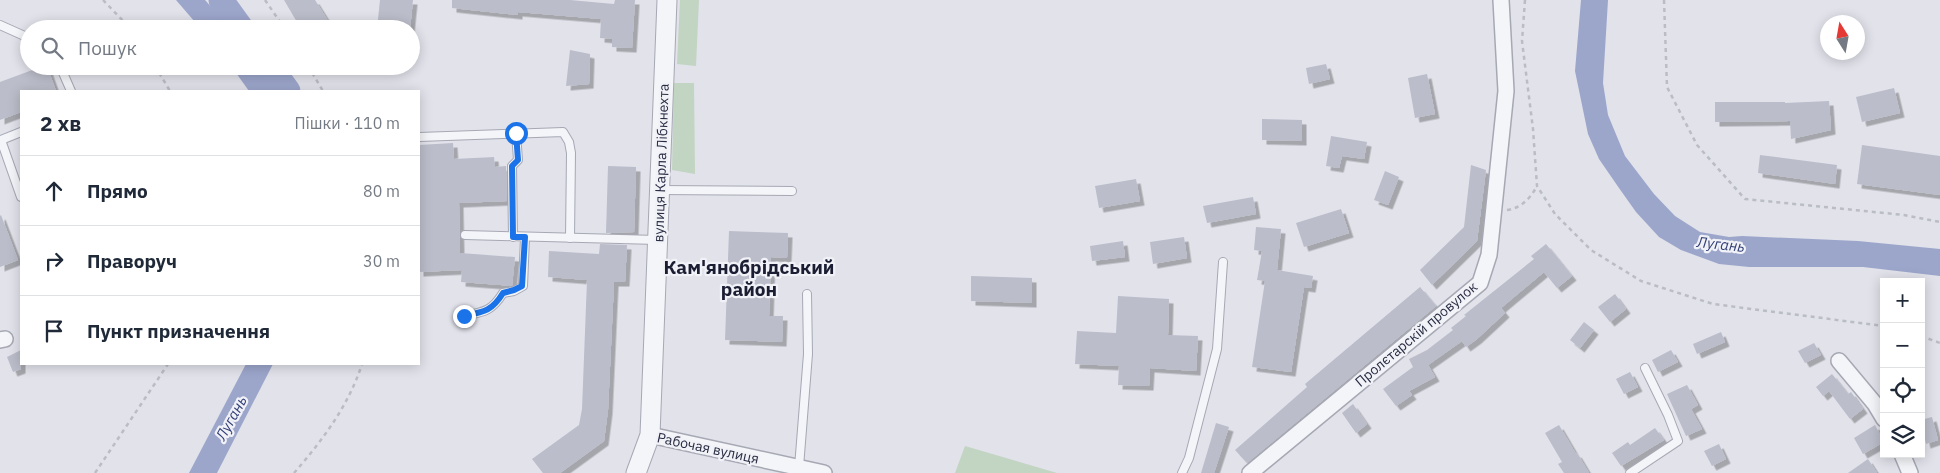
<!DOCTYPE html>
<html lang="uk">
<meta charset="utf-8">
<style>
body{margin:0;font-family:"IBM Plex Sans",sans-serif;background:#f6f6f7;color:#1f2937}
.controls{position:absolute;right:15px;bottom:15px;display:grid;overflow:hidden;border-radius:0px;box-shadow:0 2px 12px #0003}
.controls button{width:45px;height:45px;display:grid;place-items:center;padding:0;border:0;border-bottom:1px solid #e0e1e3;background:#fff;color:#1f2937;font:25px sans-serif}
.compass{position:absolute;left:1820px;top:15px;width:45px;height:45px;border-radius:50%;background:#fff;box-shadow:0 2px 12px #0003;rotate:349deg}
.stop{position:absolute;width:15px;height:15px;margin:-11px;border:4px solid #1a73e8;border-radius:50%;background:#fff}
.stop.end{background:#1a73e8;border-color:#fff;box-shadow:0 1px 5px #0008}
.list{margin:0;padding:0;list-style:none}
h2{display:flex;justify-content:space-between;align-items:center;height:65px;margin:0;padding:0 20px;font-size:21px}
h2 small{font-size:16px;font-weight:400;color:#747a83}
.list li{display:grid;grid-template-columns:32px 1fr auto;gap:15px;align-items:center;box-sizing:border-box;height:70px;padding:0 20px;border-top:1px solid #e0e1e3}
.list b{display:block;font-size:19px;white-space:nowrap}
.list em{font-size:16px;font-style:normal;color:#747a83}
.icon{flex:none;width:28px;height:28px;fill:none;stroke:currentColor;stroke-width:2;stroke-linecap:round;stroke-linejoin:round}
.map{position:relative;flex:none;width:1940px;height:473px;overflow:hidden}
.search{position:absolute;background:#fff;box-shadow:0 2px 12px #0003;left:20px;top:20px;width:400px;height:55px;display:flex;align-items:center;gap:12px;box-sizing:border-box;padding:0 18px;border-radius:28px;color:#747a83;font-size:19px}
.panel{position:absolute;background:#fff;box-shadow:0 2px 12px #0003;left:20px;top:90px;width:400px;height:275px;border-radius:0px}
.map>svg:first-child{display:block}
.green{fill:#c2d4c2}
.water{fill:#9ca6cb}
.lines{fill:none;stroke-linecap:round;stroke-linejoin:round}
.river{stroke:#9ca6cb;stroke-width:25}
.building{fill:#bbbdca;filter:url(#shadow)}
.service-casing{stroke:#a6a8b4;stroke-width:10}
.minor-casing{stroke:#a6a8b4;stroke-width:18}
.tertiary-casing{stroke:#a6a8b4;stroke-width:21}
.path{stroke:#bbbdc5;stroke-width:2.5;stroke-dasharray:4 4;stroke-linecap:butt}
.service{stroke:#f4f5f8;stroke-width:8}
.minor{stroke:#f4f5f8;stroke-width:15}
.tertiary{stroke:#f4f5f8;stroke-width:19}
.route{stroke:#1a73e8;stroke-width:6}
.labels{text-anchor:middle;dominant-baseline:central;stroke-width:4.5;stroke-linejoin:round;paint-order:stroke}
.street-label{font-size:14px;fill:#292c42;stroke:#f1f2f7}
.water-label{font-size:15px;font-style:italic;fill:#323f77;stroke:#f1f2f7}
.district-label{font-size:19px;font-weight:bold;fill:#1b1d33;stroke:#f1f2f7}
</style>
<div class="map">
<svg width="1940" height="473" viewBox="0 0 1940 473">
<defs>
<filter id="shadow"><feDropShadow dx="4.5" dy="4.5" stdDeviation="0" flood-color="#0004"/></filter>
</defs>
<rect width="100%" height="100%" fill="#e1e2ea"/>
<g class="green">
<polygon points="680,0 699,0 696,66 677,64"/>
<polygon points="674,83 694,83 695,174 672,170"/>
<polygon points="965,446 1057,473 955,473"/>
</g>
<g class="water">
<polygon points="176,0 205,0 231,29 201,29"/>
<polygon points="1581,0 1608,0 1603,83 1608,115 1625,156 1654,194 1675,216 1700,232 1729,237 1742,236 1858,241 1940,249 1940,276 1863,267 1749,267 1719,264 1681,250 1659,237 1636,212 1619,188 1599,159 1588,134 1575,71"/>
<polygon points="231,66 260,66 275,91 249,91"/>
<polygon points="246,364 273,364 217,473 189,473"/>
</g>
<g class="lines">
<g class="river">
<polyline points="221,0 242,29"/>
<polyline points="270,66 288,91"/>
</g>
</g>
<g class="building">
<polygon points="284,0 315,0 333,29 301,29"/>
<polygon points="380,0 413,0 410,29 377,29"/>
<polygon points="452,0 570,0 614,4 615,0 635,0 632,48 612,47 612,39 600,38 601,19 518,12 518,15 452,8"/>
<polygon points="570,50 590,54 589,84 566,86"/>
<polygon points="1326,64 1330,79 1309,84 1306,68"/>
<polygon points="43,66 47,66 56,91 21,91 21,112 0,120 0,82"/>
<polygon points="1427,74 1435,114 1415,118 1408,78"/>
<polygon points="1894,88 1900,113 1862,122 1856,97"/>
<polygon points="1829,101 1831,130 1791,139 1790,121 1715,122 1715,102 1785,102 1785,103"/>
<polygon points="1262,119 1302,120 1302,141 1262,140"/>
<polygon points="1331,136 1367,142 1364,159 1342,156 1339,168 1326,166"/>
<polygon points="453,143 454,159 494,157 495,167 506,166 507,201 459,203 460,253 515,257 512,286 461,282 462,270 419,272 419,145"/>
<polygon points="1862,145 1940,156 1940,195 1857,184"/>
<polygon points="1760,155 1837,165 1835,184 1758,173"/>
<polygon points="1471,165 1486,170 1477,241 1432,285 1420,270 1464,227"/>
<polygon points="608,166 636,167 634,232 606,233"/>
<polygon points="1385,171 1399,177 1388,205 1374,200"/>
<polygon points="1136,179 1140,201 1099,208 1095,186"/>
<polygon points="1253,197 1256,214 1207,223 1203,206"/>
<polygon points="1341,209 1349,233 1304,247 1296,223"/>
<polygon points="1,215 18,260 0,267 0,216"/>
<polygon points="1256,227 1281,229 1277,270 1313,276 1311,288 1304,287 1291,372 1252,367 1265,281 1257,280 1262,251 1254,250"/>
<polygon points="729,231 788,233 787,258 771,257 769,316 783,316 782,342 725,340"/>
<polygon points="1184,237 1187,258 1153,264 1150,242"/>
<polygon points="1123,241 1125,257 1092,261 1090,246"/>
<polygon points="600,244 627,245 625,282 614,282 608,410 604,441 560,473 543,473 532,459 579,425 582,409 587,280 548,277 549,251 599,254"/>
<polygon points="1546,244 1572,276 1557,288 1544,272 1501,308 1505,313 1477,339 1466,347 1462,341 1428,365 1435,377 1409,391 1412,395 1396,406 1383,389 1413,367 1409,359 1427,350 1453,330 1451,328 1466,316 1464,315 1534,259 1531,256"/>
<polygon points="971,276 1032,278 1032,303 971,301"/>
<polygon points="1420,287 1436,306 1247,463 1235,450 1307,387 1305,384"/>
<polygon points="1615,294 1626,309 1610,322 1598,307"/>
<polygon points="1118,296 1169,299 1168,335 1198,336 1196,371 1150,368 1149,386 1118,385 1119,366 1075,364 1077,331 1116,333"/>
<polygon points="1584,322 1594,330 1580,348 1570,340"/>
<polygon points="1721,332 1725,342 1697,354 1693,344"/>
<polygon points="1814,343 1821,355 1805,363 1798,351"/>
<polygon points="21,350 21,369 13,372 7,357"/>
<polygon points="1671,350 1678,362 1658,372 1652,360"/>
<polygon points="1630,372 1638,387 1624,394 1616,379"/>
<polygon points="1832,374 1848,394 1851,392 1863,409 1850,419 1829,391 1823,396 1816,387"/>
<polygon points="1687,385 1698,405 1691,409 1702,429 1686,436 1667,394"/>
<polygon points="1353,404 1367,424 1356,433 1342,413"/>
<polygon points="1932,417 1938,440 1926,444 1921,420"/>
<polygon points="1216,423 1229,427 1214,473 1201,473"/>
<polygon points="1559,425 1576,454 1577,453 1589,473 1564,473 1558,464 1562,462 1545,433"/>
<polygon points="1875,425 1884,442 1863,454 1854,438"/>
<polygon points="1655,428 1664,440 1621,466 1612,453 1628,442 1630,445"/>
<polygon points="1719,444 1726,459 1712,466 1704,451"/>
<polygon points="1868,459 1877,473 1848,473"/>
</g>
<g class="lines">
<g class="service-casing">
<g id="service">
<polyline points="0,25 29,38"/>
<polyline points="60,66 71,91"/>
<polyline points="21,132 1,140 21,197"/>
<polyline points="419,137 563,132 569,142 571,153 570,238"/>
<polyline points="659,190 792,191"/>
<polyline points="465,235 657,240"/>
<polyline points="513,237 512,166 518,160 516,133"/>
<path d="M464,316C484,312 492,311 503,293L514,291L523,286L525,237"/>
<polyline points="799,467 808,354 807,294"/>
<polyline points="1182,473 1189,458 1217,349 1223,262"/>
<polyline points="1630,473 1678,441 1668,415 1645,368"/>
</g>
</g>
<g class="minor-casing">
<g id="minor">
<polyline points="0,340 5,339"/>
<polyline points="1839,361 1875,404 1884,419"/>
<polyline points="650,435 824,473"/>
<polyline points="1902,454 1910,473"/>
<polyline points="1250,473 1480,283 1489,255 1506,91 1501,0"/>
</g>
</g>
<g class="tertiary-casing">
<polyline id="tertiary" points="636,473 650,435 667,0"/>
</g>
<g class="path">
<polyline points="103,0 131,29"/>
<polyline points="265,0 285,29"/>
<polyline points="1525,0 1522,41 1533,129 1537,186 1555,214 1591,250 1641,281 1713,304 1884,326"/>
<polyline points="1664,0 1667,87 1697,145 1745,199 1904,215 1940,222"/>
<polyline points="155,66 170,91"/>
<polyline points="308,66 323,91"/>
<path d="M1507,210C1521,208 1530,199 1537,186"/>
<polyline points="1921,336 1940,343"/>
<polyline points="95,473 168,364"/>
<path d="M294,473C322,441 349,405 362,364"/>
</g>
<use href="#service" class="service"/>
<use href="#minor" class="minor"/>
<use href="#tertiary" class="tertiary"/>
</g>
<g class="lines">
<path class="route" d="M464,316C484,312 492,311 503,293L514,290L522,286L525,237H513L512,166L518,160L516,133"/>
</g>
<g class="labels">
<g class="street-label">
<text transform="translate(661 163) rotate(-88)">вулиця Карла Лібкнехта</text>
<text transform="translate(1416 334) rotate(-40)">Пролєтарскій провулок</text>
<text transform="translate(708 448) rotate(12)">Рабочая вулиця</text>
</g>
<g class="water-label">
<text transform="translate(1721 244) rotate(6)">Лугань</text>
<text transform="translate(231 418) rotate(-61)">Лугань</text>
</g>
<g class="district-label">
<text x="749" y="267">Кам'янобрідський<tspan x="749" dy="22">район</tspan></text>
</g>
</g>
</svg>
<div class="controls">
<button>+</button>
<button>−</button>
<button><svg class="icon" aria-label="locate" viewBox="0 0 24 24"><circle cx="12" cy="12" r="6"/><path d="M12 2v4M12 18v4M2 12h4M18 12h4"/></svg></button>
<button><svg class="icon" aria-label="layers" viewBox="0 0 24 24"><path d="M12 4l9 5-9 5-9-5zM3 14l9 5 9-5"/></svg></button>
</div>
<svg class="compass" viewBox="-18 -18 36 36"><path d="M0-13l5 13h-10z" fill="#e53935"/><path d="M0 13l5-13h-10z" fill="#747a83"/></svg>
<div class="stop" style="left:516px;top:133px"></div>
<div class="stop end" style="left:464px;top:316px"></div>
<div class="search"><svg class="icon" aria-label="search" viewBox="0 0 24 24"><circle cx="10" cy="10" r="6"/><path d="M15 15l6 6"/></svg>Пошук</div>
<section class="panel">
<h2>2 хв<small>Пішки · 110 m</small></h2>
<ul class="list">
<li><svg class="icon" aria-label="ahead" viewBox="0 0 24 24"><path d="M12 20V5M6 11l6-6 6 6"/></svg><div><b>Прямо</b></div><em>80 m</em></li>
<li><svg class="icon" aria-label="right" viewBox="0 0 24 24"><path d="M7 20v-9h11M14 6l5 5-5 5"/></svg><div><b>Праворуч</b></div><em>30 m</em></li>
<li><svg class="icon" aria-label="arrive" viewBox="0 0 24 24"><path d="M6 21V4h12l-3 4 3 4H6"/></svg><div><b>Пункт призначення</b></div></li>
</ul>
</section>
</div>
